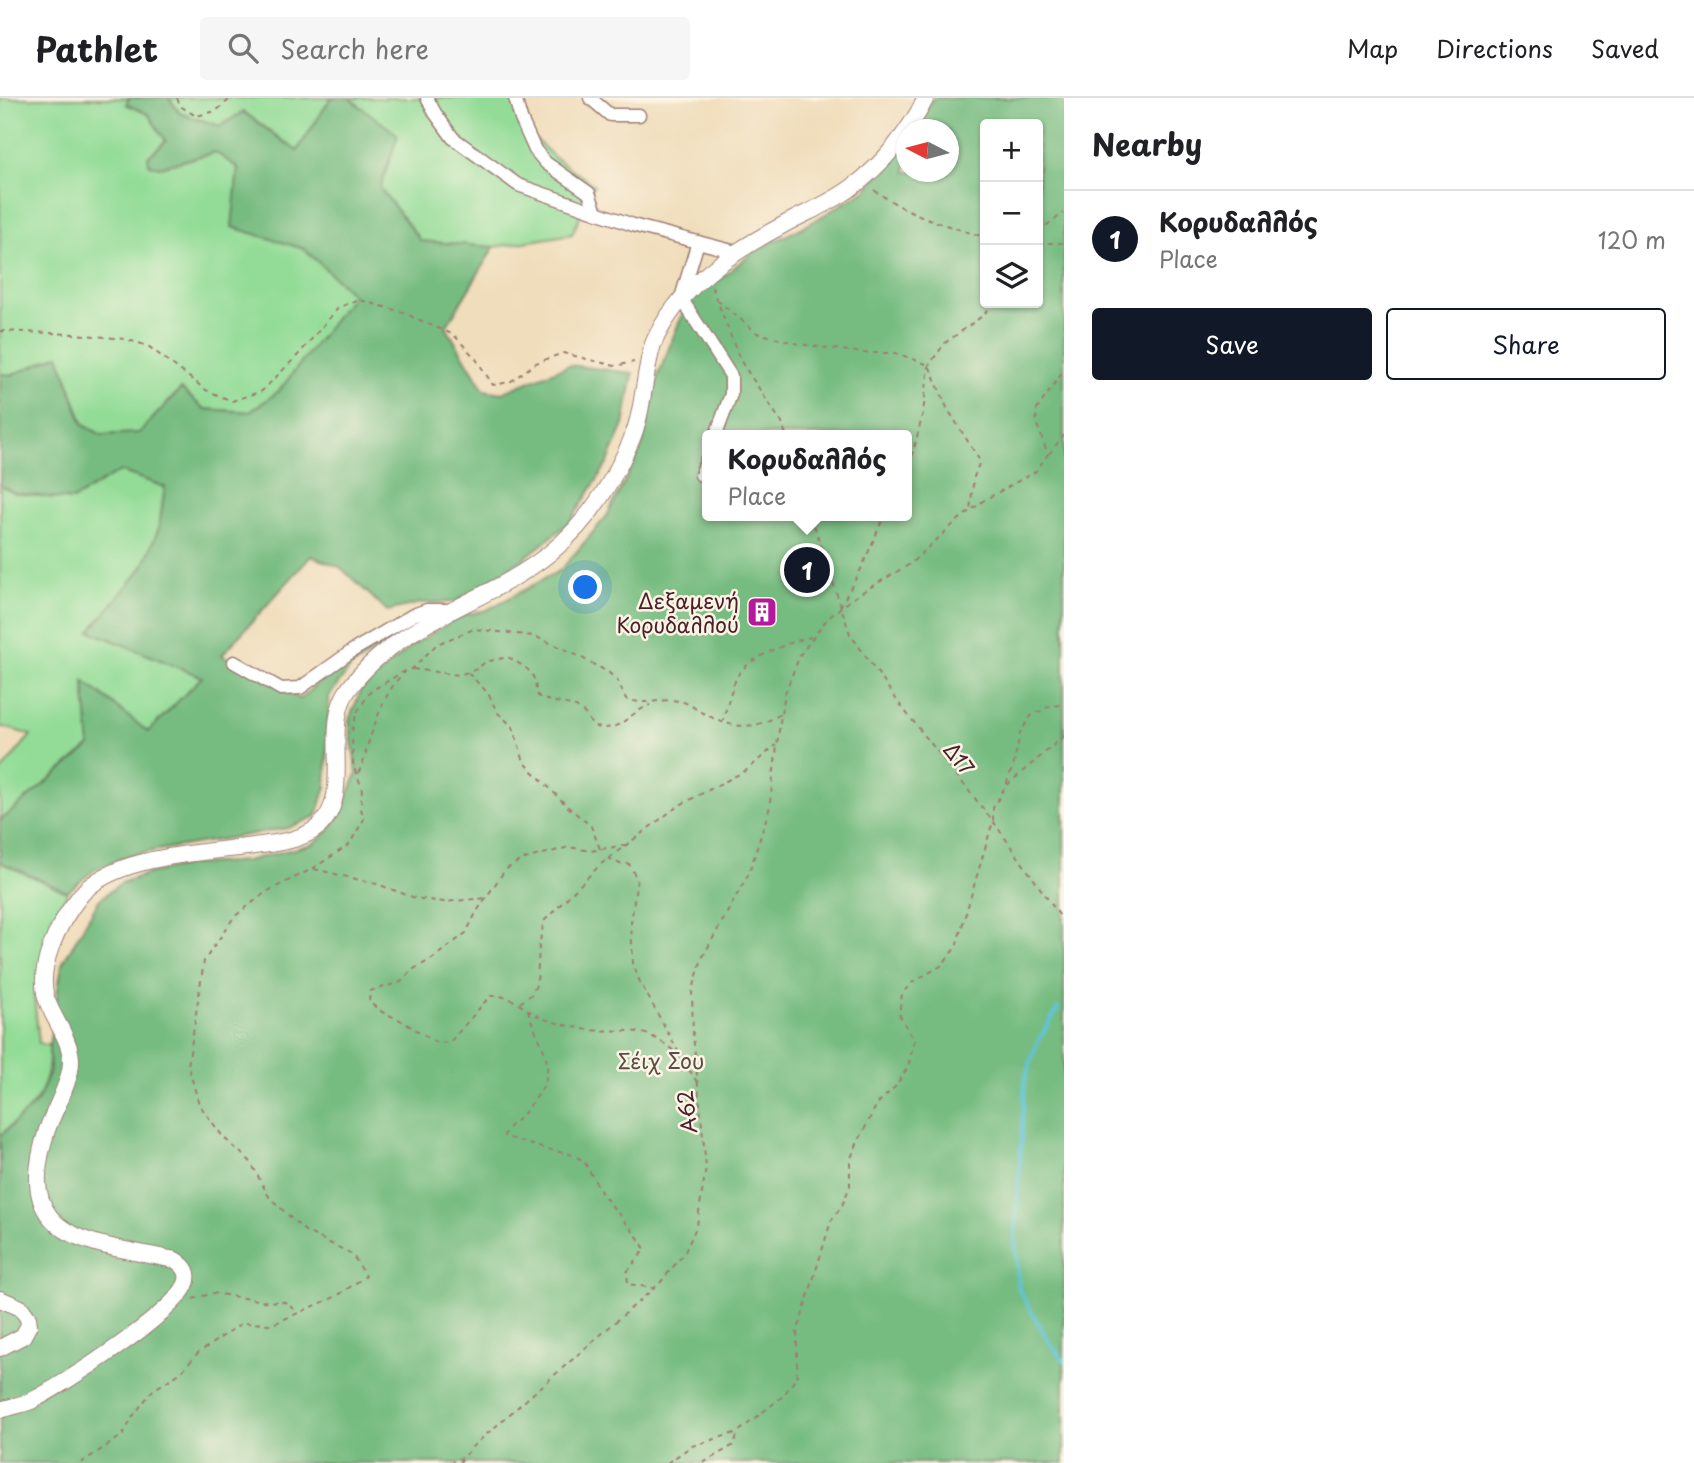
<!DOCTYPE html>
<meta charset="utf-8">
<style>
body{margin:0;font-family:"Playpen Sans",sans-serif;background:#f6f6f6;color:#202124}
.controls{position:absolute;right:21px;top:21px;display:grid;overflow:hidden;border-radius:7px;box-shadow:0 2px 5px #0004}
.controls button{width:63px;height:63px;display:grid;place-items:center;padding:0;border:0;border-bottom:2px solid #e0e0e0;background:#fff;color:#202124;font:35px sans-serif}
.compass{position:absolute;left:896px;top:21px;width:63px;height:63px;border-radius:50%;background:#fff;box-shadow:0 2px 5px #0004;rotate:276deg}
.you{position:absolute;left:586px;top:490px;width:24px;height:24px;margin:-18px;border:5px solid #fff;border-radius:50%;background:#1a73e8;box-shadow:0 0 0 10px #1a73e833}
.badge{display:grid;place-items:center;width:46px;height:46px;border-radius:50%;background:#111827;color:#fff;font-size:23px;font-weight:700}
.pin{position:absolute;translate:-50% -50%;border:4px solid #fff;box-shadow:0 2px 7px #0006}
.popup{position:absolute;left:702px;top:332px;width:210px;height:91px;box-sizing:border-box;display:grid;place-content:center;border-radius:7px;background:#fff;filter:drop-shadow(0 2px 5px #0005);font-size:23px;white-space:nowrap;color:#757577}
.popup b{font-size:26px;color:#202124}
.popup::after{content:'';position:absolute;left:50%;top:100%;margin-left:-14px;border:14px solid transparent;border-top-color:#fff}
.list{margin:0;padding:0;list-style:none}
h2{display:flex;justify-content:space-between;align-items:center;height:91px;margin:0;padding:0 28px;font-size:30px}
h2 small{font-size:23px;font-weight:400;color:#757577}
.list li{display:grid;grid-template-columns:46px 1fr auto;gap:21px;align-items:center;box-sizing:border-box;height:98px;padding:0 28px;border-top:2px solid #e0e0e0}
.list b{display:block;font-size:26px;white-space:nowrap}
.list p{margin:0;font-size:23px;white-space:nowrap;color:#757577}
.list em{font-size:23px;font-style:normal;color:#757577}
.actions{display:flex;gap:14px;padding:21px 28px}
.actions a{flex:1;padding:16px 0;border:2px solid #111827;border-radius:7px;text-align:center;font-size:24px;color:#111827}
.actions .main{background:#111827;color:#fff}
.icon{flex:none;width:38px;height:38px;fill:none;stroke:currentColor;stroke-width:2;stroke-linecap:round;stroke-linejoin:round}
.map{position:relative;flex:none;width:1064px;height:1365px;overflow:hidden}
header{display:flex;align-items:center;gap:42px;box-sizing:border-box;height:98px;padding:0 35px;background:#fff;border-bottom:2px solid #e0e0e0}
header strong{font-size:33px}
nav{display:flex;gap:38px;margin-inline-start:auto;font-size:24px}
.search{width:490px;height:63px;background:#f6f6f6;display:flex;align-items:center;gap:18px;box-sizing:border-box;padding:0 24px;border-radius:7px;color:#757577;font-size:26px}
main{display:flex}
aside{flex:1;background:#fff}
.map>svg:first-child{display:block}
.green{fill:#93dc97;stroke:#6e7e61;stroke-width:2}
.forest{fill:#76bc80;stroke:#606e56;stroke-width:2;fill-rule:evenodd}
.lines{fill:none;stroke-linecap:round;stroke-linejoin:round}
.stream{stroke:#5fc5dc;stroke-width:3.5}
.minor-casing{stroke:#9d7e73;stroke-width:15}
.tertiary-casing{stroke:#9d7e73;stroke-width:18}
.path{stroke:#9d7e73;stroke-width:2;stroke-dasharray:5 5;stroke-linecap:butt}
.minor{stroke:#fff;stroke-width:12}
.tertiary{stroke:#fff;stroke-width:16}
.labels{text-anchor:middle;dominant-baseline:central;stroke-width:5;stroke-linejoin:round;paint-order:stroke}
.poi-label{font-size:21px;fill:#4a1f2b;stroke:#fcf5e5;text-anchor:end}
.street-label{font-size:21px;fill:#4a1f2b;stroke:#fcf5e5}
.park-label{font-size:21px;fill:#5c4e46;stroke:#fcf5e5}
</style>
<header>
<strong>Pathlet</strong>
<div class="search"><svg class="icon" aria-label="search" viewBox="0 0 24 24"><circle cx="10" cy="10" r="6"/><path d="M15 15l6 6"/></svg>Search here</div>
<nav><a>Map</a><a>Directions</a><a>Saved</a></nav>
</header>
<main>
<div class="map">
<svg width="1064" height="1365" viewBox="0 0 1064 1365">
<rect width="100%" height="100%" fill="#fcf5e5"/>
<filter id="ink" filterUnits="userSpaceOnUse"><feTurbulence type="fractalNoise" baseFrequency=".0143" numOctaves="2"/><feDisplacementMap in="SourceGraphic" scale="14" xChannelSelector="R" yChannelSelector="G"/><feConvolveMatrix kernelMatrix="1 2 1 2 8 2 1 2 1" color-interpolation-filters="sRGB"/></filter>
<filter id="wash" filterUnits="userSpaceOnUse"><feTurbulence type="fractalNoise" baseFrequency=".00686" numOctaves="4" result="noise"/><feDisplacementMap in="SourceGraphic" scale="28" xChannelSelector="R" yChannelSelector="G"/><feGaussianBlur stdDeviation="1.57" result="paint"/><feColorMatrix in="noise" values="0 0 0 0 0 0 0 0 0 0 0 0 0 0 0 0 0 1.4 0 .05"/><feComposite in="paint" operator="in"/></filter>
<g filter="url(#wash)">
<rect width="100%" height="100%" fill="#f0ddbb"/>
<g class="green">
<polygon points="0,0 129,0 126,6 148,16 166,43 148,59 160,69 215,54 238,69 233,128 304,151 354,197 279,293 250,314 204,311 181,291 139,335 102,337 84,327 59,257 12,277 0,276"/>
<polygon points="169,0 331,0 297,53 244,14 220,28 180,15"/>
<polygon points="349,0 521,0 533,39 554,59 594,87 572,136 494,149 421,143 380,90"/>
<polygon points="120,373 165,389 159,430 143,469 91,533 202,579 148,634 84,584 90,648 0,723 0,674 31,637 0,628 0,387 15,395 72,402"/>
<path d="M0,764L67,794L34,898L39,945L49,948C51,997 33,1007 0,1038Z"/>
</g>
<g class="forest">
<polygon points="129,0 169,0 180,16 220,28 243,14 297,53 331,0 349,0 398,37 380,90 421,143 494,149 446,229 484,292 502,295 569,267 633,275 624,327 607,366 570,424 522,462 455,504 421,505 387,513 340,469 311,458 222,557 300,601 342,563 430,512 433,515 351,569 329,598 326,688 317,718 288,730 129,757 94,772 67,794 0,764 0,723 90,648 84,583 148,634 202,579 90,533 143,469 159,430 165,389 120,373 72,402 15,395 0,387 0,276 12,277 59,257 83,327 102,337 139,335 181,291 204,311 250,314 279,293 353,197 304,151 232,129 238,70 215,54 160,69 149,67 148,59 166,43 148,16 126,6"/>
<path d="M933,0H1064V1365H0V1038L37,1004L50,974L49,948L62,866L99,802L121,785L150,775L188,767L246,763L313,746L329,732L340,715L357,676L349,622L361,592L410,549L460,518L487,512L561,472L607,418L642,349L658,278L688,202L725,177L753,154L807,127L866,92L906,45V74H948V32L916,31ZM985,26H1038V205H985ZM707,337H907V418H707Z"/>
</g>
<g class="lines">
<polyline class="stream" points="1058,910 1037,945 1025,981 1015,1142 1019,1192 1051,1247 1064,1262"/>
</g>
</g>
<g filter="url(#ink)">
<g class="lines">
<g class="minor-casing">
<g id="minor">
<polyline points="427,0 435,15 453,40 518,87 636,128 736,154"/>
<polyline points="515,0 521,21 535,52 546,65 589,95 596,114"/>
<polyline points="590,0 610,17 639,17"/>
<polyline points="698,144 681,200 731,278 731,296 716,337"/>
<polyline points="701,377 707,361"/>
<polyline points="234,564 281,591 300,590 352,553 413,517 427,512 449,512"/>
</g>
</g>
<g class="tertiary-casing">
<g id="tertiary">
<polyline points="0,1201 21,1210 28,1220 29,1227 23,1238 0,1250"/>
<path d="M0,1312C10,1309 21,1307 31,1303C62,1288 171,1217 185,1188C191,1176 185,1168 175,1162C92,1144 10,1145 47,1032C54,1012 72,982 71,961C70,942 55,923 48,905C34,872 59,824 80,798C113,757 204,755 254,748C275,745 301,743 318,729C355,698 321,630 348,592C397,523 487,506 550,455C585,427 612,386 630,345C644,315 643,278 653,246C678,188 732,154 785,126C807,114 831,105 851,90C882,68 909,34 926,0"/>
</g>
</g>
<g class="path">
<polyline points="177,0 180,8 196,18 216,13 231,0"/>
<path d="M874,92C907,116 946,128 985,139"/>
<polyline points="1038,133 1064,115"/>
<polyline points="1038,145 1064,145"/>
<polyline points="712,189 740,262 782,325 786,337"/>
<polyline points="717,202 757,235 799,246 863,255 896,255 929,267 947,310 980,363 974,379 970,412"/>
<polyline points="0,233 74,236 125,241 148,248 206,292 232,303 262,293 299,256 339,209 360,202 399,213 454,237 476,261 493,287 510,284 536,265 563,255 615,268 634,264"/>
<polyline points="1049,356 1064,337"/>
<polyline points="907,378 923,315 929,267 945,245 985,216 990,205"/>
<polyline points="811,418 850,536 901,608 993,723 1064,824"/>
<polyline points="840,509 861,471 884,418"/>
<path d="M413,571L459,577L477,571L485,564L508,559C526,570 536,572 536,595L540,600C564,608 581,602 592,628C621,636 625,617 650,607"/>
<polyline points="468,575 488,595 497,614 513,629 524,664 568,709 591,728 600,751"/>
<path d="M722,625C726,613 732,586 738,577C749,559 792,543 811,539"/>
<path d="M352,633L357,614L371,593L403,574L412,571L437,546L474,531L534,538L571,554L608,574L617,582L626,601C647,608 660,600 680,603C686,604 693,609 699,613C729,629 749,635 781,616"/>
<path d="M358,675C365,664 365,655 369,643C377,619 386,591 405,574"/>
<polyline points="1007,687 1064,638"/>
<path d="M626,747L590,753L569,749L521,762L505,772L477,813L466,835L432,861L412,872L401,884L370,893L369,904L382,914L400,922L437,945L450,944L490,898C510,897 513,903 528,912C542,922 563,927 579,930C600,936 634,928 653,939C677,952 683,962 697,984"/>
<polyline points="608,760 620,766 629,766 637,781 631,825 633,865 639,882 679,955"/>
<polyline points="314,771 377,786 415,800 444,804 486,800"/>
<polyline points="520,905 532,896 537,885 539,848 544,823 601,766 678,708 747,672 776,647"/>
<path d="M528,912C534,937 555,960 544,986C540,996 531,1005 525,1014C519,1024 507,1026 504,1038L538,1049L573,1057L584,1063L602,1096L637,1138L645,1151L627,1174L628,1186L653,1190"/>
<polyline points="193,1201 213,1195 262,1203 285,1204 298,1214"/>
<polyline points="81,1365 123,1337 133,1318 153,1292 180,1275 198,1255 242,1225 273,1226 337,1198 366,1178 352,1156 305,1133 269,1099 250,1063 223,1039 199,1006 188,968 204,863 234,819 266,794 312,771 349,747 364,721 361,711 362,690 353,667 352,638"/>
<polyline points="449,1365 462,1360"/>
<polyline points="459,1365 472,1349 660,1185 685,1154 697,1127 706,1069 693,936 692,895 702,860 749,775 769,712 781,616 786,592 800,557 827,521 840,510 859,496 910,466 957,423 983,403 1036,373 1048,356 1037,327 1036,313 1064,272"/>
<polyline points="667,1365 692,1348 738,1334 783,1298 797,1279 797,1235 831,1123 842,1108 850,1088 850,1062 857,1046 877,1006 895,989 908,969 914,943 899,916 902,896 911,885 941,868 956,849 993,723 993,710 1006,687 1014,665 1020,635 1031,618 1050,608 1064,607"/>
<polyline points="703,1365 734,1347 738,1334"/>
</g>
<use href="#minor" class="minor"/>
<use href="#tertiary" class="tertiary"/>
</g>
</g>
<defs>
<g id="building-square" transform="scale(1.575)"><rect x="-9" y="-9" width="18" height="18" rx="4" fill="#b5179e" stroke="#fcf5e5"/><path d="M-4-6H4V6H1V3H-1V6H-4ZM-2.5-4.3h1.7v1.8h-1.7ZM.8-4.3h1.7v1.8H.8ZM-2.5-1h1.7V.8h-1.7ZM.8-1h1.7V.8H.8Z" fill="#fff"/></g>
</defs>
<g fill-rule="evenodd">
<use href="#building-square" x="762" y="514"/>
</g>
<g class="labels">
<g class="poi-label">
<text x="739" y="502">Δεξαμενή<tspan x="739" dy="24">Κορυδαλλού</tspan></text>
</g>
<g class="street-label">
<text transform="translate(960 660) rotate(52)">Δ17</text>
<text transform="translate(686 1014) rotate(-96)">Α62</text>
</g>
<g class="park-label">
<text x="661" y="962">Σέιχ Σου</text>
</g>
</g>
</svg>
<div class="controls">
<button>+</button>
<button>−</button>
<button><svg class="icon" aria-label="layers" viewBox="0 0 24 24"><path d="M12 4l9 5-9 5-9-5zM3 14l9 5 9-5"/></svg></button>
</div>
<svg class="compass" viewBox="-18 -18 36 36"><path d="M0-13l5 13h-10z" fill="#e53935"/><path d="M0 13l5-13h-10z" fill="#757577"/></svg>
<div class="you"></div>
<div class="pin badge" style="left:807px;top:472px">1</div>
<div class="popup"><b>Κορυδαλλός</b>Place</div>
</div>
<aside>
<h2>Nearby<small></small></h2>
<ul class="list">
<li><span class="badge">1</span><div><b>Κορυδαλλός</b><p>Place</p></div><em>120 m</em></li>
</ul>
<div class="actions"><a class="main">Save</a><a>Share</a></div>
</aside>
</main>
